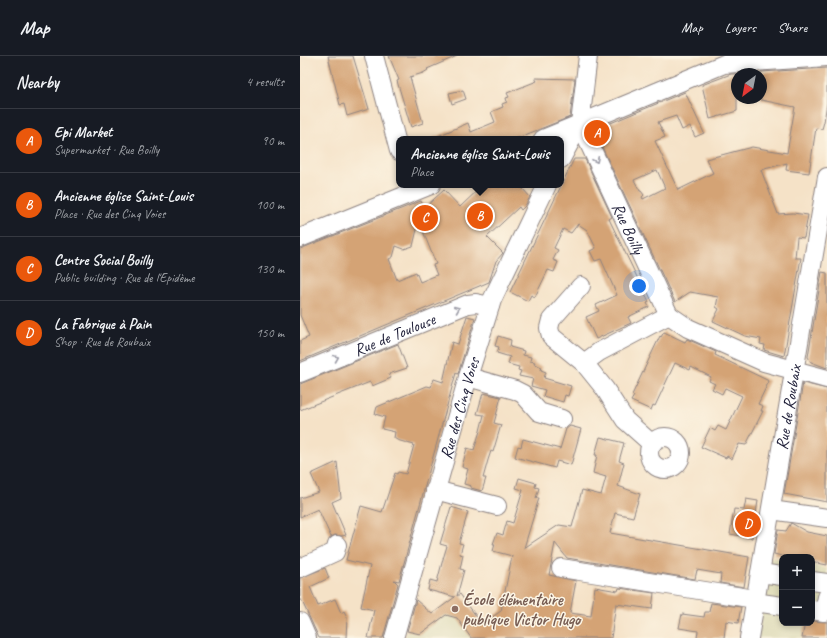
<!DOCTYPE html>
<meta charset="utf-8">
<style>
body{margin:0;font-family:Caveat,sans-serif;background:#242831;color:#f1f3f6}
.controls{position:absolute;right:12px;bottom:12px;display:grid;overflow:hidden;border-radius:8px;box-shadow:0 2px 6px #0003}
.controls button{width:36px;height:36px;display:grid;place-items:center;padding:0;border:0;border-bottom:1px solid #363941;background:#171b24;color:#f1f3f6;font:20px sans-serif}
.compass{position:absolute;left:431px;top:12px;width:36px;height:36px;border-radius:50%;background:#171b24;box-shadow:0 2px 6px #0003;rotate:212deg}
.you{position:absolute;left:339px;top:230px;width:14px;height:14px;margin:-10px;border:3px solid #fff;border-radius:50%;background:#1a73e8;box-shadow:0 0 0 6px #1a73e833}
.badge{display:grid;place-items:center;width:26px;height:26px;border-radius:50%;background:#ea580c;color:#fff;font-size:13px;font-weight:700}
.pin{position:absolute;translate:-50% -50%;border:2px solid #fff;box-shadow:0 1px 4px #0006}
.popup{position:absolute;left:96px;top:80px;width:168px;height:52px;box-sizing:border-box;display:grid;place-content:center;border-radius:8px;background:#171b24;filter:drop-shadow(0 1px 3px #0005);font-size:13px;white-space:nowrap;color:#9ea1a6}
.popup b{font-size:15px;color:#f1f3f6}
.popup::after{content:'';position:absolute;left:50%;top:100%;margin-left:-8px;border:8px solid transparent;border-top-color:#171b24}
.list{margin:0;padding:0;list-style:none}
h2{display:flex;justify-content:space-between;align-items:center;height:52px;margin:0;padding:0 16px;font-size:17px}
h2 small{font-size:13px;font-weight:400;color:#9ea1a6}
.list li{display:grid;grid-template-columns:26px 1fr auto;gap:12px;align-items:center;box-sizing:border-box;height:64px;padding:0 16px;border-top:1px solid #363941}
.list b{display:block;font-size:15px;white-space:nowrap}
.list p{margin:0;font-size:13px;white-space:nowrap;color:#9ea1a6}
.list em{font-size:13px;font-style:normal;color:#9ea1a6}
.map{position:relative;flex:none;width:527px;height:582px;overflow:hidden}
header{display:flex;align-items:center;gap:24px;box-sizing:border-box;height:56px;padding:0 20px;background:#171b24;border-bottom:1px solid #363941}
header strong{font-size:19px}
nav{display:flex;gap:22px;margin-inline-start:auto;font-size:14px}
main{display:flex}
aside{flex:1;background:#171b24}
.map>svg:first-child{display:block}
.built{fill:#e0ddbb}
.building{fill:#d4a374;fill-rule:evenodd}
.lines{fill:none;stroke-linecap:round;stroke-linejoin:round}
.minor-casing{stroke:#8c8281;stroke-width:20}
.minor{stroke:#fff;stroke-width:18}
.oneway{stroke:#9c9ca7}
.education-dot{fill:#8d6e63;stroke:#fcf5e5;stroke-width:1.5}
.labels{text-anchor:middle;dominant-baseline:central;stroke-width:3;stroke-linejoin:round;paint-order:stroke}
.street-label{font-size:17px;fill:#22223b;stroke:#fcf5e5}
.education-label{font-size:17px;font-weight:bold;fill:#785e54;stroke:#fcf5e5;text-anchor:start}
</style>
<header>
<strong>Map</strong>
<nav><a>Map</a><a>Layers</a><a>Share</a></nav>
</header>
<main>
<aside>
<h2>Nearby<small>4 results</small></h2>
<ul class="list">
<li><span class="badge">A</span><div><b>Epi Market</b><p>Supermarket · Rue Boilly</p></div><em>90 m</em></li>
<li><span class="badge">B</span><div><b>Ancienne église Saint-Louis</b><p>Place · Rue des Cinq Voies</p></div><em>100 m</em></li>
<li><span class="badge">C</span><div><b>Centre Social Boilly</b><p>Public building · Rue de l'Epidème</p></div><em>130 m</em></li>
<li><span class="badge">D</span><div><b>La Fabrique à Pain</b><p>Shop · Rue de Roubaix</p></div><em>150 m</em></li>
</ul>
</aside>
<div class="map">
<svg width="527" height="582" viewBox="0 0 527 582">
<rect width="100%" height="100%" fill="#fcf5e5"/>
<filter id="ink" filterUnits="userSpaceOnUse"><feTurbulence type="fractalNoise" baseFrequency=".025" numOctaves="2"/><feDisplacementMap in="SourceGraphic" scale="8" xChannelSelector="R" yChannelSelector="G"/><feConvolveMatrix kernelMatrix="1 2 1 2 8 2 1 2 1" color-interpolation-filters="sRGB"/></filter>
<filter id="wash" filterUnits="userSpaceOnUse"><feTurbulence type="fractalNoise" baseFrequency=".012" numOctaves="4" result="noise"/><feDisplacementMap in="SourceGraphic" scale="16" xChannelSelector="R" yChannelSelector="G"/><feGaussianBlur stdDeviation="0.9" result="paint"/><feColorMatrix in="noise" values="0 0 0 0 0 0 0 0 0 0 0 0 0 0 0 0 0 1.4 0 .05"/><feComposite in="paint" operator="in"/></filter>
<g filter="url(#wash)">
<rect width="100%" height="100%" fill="#f5e2c7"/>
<g class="built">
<polygon points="470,501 482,503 482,567 512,567 512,509 527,513 527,582 457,582"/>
<polygon points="160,538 182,568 255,582 105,582 107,575 115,577 117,569"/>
</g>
<g id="blocks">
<g class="building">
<polygon points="28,0 53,0 69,53 47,60 44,48 40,49"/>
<polygon points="89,0 157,0 127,13 128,14 123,17 110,21 123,67 111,71 97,25 99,24"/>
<path d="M527,12V47L524,66L522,73L516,72L509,117L486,114L487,107L461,114L478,158L493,157L508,159L504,182L497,181L495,202H501L484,300L464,294L465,289L460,288L461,283L445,280L413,265L419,253L416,251L418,241L390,236L375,246L294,74L385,36L404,77L395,81L390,70L382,74L376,60L358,66L365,81L355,85L378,134L413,117L406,103L452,91L487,97L495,51L461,44V16ZM357,114L365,132L343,143L342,141L344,139L341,135H340L334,124Z"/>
<polygon points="431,18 437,18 437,55 410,63 402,29"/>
<polygon points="235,22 275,23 270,61 215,83 131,83 168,67 171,76 195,66 191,56 203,51 202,48 207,46 206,42 209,41 207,37 237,25"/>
<polygon points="163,34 166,43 152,48 149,37"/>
<polygon points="274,103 285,103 312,161 309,163 349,246 347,247 349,251 328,261 331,267 296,283 286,261 299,255 296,249 317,239 301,203 295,205 290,195 296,192 287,174 278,168 271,177 263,173 254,192 258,194 253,204 258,206 254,216 248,214 235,241 231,239 228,245 210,236"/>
<path d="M183,129H224L223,133L230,141L225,150L221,154L219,151L187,181L203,197L196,205L189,226L0,305V285L9,281L0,259V193L121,145L124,152L144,134L160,151ZM119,165L136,208L133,209L137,219L120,226L116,216L97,224L89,203L93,201L96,190L104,193L113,190Z"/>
<polygon points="522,216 527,217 527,312 511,306 508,301"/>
<polygon points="167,260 175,262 158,318 156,317 99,525 94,524 98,528 83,582 68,582 74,554 61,551 70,510 46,504 61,450 82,456 95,417 97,418 98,416 106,418 114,389 97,384 94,382 95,376 82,373 85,361 75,358 77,351 127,330 131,331 134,323 143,326 152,286 158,288"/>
<polygon points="364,276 385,286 387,283 416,296 415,299 469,325 458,348 463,350 461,355 463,355 446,389 439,388 432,403 427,400 426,402 401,391 410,372 415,375 418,370 426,374 442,340 425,332 422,338 412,333 415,328 409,325 411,321 391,311 390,314 375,307 355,350 353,349 351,354 331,345 334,340 332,339 360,280 361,281"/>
<polygon points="198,280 211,284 210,291 224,295 223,299 231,301 230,305 235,306 234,308 242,311 241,314 246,316 244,322 271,330 268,340 265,339 263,346 243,340 245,334 231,330 233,323 219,320 221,315 218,314 219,311 208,308 210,301 197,297 199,291 195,290"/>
<polygon points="98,288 107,312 89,318 91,322 72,330 70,326 0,354 0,328"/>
<polygon points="503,327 527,333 527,446 484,438"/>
<polygon points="183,337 201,341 194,367 201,369 193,396 191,395 188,404 183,422 186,422 182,435 171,432 171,430 164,428 168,413 162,411 167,392 174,394 180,375 184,359 177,358"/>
<polygon points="270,370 281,373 271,409 257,405 255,412 215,401 218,390 221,391 223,383 260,393 266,373"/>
<polygon points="300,381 324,387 319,405 324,407 318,430 340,438 333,461 315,457 310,477 449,501 444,531 420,527 421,518 397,514 395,523 267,502 255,487 249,519 276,525 270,557 291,560 295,531 318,535 319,532 354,537 352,553 316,548 311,582 171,582 157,562 146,559 120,578 107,575 116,544 132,558 155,541 128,534 130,524 137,526 143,503 147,490 140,488 151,451 168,456 159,487 163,488 160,498 163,499 160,513 164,514 157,540 160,538 182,568 201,555 212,500 193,495 195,488 193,488 197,477 203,479 207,465 213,467 223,434 216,432 219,422 236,427 235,431 239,432 236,442 239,442 224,492 259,469 272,471 282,434 301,439 306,421 293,417 297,399 295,399"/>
<polygon points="37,406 41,442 32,446 46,479 42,480 35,479 31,481 18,453 0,461 0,442 19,436 11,418"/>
<polygon points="446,443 458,445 452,482 430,478 434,453 444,454"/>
<polygon points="491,467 507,476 527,480 527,509 512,506 512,501 486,501 474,498 478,474 486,475"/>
<polygon points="25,512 29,522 10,531 18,550 35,543 41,557 44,555 47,561 46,582 19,582 0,541 0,522"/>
<polygon points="411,547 441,551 438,567 426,565 424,582 397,582 398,575 379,572 382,558 404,561 405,556 409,556"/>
<polygon points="512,565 527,566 527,582 502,582 505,567 512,567"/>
</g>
</g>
</g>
<g filter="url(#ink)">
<use href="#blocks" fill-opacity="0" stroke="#8c8281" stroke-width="1"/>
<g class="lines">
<g class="minor-casing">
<g id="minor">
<polyline points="74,0 99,95"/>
<path id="s1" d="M280,68L369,259L388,272L464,306L527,323"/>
<polyline points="243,83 424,8 527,1"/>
<polyline points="261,103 280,68 288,0"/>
<polyline points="0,182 131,129"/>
<polyline points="281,230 251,264 249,272 251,280 284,307 305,333 325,364 352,388"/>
<polyline points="284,307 299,296 369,259"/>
<path id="s2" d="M0,317L168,248L176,247L190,250"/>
<polyline points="168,321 215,334 223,338 239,356 262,363"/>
<circle cx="365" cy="397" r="16"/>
<polyline points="135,434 197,450"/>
<polyline points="471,454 527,462"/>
<polyline points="0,512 35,496 37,489"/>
<polyline points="261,512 455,543"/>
<polyline points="460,517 482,520"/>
<polyline points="512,525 527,527"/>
<polyline points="455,546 482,550"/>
<polyline points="512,554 524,556 527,541"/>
<polyline points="0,566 7,582"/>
<path id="s3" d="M94,582L168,321L192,244L247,129"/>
<path id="s4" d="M449,582L527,121"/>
</g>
</g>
<use href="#minor" class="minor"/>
</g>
<defs><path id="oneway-chevron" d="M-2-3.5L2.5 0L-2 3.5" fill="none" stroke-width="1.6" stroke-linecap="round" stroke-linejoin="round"/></defs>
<g class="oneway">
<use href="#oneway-chevron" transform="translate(296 104) rotate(65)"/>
<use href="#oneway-chevron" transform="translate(157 253) rotate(-22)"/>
<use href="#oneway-chevron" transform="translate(36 302) rotate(-22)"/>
</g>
</g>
<circle class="education-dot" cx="155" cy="553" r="4"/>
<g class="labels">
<g class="street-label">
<text stroke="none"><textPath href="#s1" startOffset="115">Rue Boilly</textPath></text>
<text stroke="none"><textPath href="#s2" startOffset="102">Rue de Toulouse</textPath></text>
<text stroke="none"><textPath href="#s4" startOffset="234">Rue de Roubaix</textPath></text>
<text stroke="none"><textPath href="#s3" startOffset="239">Rue des Cinq Voies</textPath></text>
</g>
<g class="education-label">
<text x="163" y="543">École élémentaire<tspan x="163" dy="20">publique Victor Hugo</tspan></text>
</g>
</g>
</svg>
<div class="controls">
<button>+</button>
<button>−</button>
</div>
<svg class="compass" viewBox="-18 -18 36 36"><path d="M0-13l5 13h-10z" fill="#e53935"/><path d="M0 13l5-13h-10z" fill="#9ea1a6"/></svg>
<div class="you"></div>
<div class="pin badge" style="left:297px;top:77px">A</div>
<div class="pin badge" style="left:180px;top:160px">B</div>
<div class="popup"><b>Ancienne église Saint-Louis</b>Place</div>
<div class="pin badge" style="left:125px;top:162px">C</div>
<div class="pin badge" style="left:448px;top:468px">D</div>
</div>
</main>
